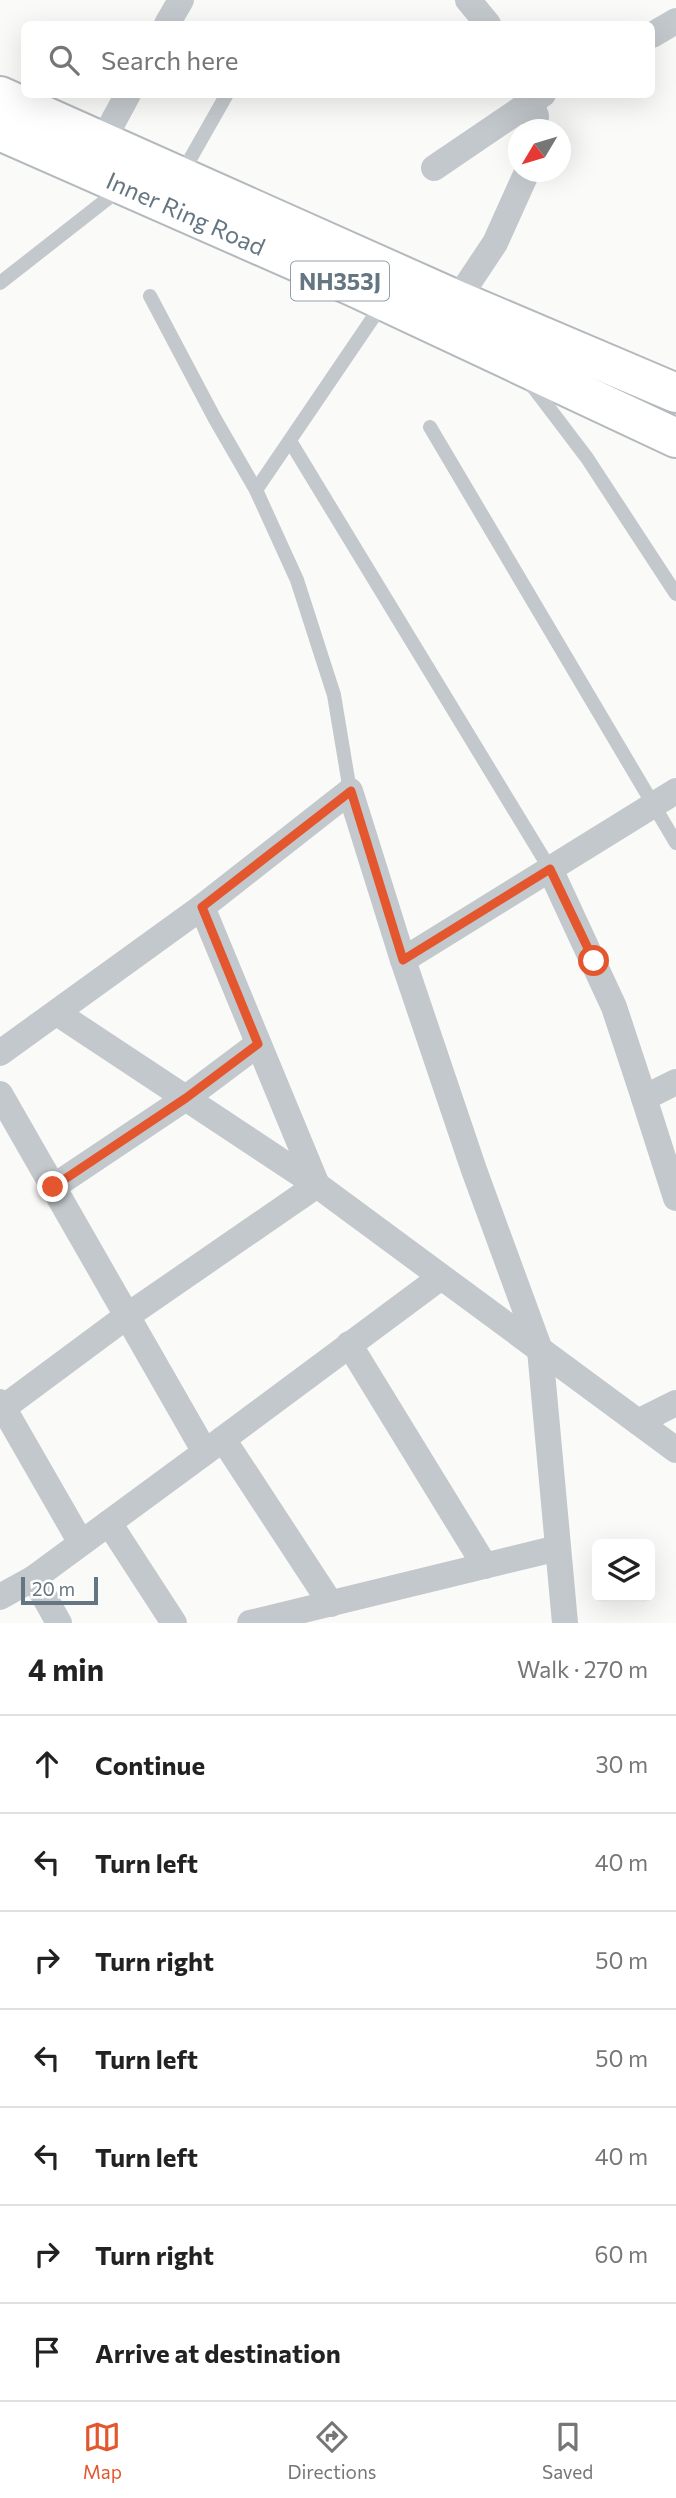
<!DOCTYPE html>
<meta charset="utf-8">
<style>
body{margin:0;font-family:Commissioner,sans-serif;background:#f6f6f6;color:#222}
.controls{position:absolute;right:21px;bottom:21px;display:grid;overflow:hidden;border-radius:10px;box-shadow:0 7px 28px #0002}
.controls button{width:63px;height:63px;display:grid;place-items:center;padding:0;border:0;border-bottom:2px solid #e0e0e0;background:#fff;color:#222;font:35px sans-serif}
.compass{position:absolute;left:508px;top:119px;width:63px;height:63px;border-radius:50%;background:#fff;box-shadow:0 7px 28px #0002;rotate:232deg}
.scale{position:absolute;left:21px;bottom:18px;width:77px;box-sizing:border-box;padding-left:7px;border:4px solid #657683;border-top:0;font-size:19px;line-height:24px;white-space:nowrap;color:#657683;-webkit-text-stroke:5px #fff;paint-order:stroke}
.stop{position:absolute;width:21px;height:21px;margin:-16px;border:5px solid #e4572e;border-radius:50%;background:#fff}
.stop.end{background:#e4572e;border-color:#fff;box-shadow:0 2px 7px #0008}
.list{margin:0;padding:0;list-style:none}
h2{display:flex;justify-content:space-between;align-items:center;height:91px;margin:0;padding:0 28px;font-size:30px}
h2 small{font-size:23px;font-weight:400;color:#767676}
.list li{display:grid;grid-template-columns:46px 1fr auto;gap:21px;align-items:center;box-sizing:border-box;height:98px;padding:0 28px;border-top:2px solid #e0e0e0}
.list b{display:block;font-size:26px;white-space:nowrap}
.list em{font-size:23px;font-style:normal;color:#767676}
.icon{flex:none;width:38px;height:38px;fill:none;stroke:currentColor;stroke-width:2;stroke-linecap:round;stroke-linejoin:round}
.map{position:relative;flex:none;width:676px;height:1623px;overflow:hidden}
.search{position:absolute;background:#fff;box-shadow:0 7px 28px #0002;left:21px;right:21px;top:21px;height:77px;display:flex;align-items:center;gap:18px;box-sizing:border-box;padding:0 24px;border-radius:10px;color:#767676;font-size:26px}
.sheet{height:777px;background:#fff}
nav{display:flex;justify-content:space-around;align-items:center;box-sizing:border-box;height:98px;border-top:2px solid #e0e0e0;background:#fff;font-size:19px;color:#767676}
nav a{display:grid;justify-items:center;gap:4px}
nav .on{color:#e4572e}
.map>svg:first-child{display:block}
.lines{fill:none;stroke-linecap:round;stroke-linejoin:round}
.highway-casing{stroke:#b4b9bd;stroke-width:42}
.lane{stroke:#c3c8cc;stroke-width:14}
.street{stroke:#c3c8cc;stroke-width:26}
.highway{stroke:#fff;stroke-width:38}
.route{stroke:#e4572e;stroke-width:9}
.labels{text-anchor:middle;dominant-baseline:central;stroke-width:7;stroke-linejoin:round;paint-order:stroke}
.shield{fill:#fff;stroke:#939fa8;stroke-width:2}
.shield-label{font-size:23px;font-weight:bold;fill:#657683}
.street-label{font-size:24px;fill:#657683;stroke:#fff}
</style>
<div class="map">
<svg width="676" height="1623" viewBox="0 0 676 1623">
<rect width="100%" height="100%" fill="#fafaf8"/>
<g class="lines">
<g class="highway-casing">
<g id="highway">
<polyline points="0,96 457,300 676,393"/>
<polyline points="0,131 352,286 676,438"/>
</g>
</g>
<g class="lane">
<polyline points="181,175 227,94"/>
<polyline points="0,283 120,189"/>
<polyline points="150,296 215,419 256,490 297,580 334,695 350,791"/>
<polyline points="527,379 587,458 676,594"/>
<polyline points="430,427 676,843"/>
<polyline points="290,441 550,869"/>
<polyline points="256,490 383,303"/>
</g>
<g class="street">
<polyline points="468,0 488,24"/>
<polyline points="167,24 181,0"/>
<polyline points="652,35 676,21"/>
<polyline points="527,94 536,116 535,130"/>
<polyline points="102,142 128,94"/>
<polyline points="434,168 543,94"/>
<polyline points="457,300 495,243 527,172"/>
<polyline points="550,869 614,1007 644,1098"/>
<polyline points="403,960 676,791"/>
<polyline points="57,1013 317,1185 676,1450"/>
<polyline points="0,1053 202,907 350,791 403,960 474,1170 540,1350 565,1623"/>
<polyline points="676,1082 644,1098 676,1198"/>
<polyline points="0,1094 205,1452"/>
<polyline points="53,1187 186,1098 258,1044"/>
<polyline points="349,1344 485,1566"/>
<polyline points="0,1402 81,1543"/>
<polyline points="3,1408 127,1316 317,1185 202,907"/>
<polyline points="638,1422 676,1403"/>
<polyline points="223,1439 441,1277"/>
<polyline points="109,1523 174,1623"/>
<polyline points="34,1578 223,1439 331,1604"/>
<polyline points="0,1597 34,1578 59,1623"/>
<polyline points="250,1623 558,1548"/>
</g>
<use href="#highway" class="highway"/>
</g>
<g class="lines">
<polyline class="route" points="53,1187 186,1098 258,1044 202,907 351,791 403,960 550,869 594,961"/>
</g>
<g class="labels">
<rect class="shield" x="291" y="261.5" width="98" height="39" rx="5"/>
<g class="shield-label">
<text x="340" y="281">NH353J</text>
</g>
<g class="street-label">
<text transform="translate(186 213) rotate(24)">Inner Ring Road</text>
</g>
</g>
</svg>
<div class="controls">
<button><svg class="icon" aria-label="layers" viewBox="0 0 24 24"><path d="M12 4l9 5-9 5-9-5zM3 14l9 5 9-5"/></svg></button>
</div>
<svg class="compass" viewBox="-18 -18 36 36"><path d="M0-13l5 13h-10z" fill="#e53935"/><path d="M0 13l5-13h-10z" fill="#767676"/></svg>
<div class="scale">20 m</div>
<div class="stop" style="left:594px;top:961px"></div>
<div class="stop end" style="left:53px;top:1187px"></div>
<div class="search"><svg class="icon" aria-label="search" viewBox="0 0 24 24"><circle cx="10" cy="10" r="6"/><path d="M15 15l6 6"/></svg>Search here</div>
</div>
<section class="sheet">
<h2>4 min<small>Walk · 270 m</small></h2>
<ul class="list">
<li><svg class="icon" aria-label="ahead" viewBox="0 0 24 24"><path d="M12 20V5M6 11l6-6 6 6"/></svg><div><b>Continue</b></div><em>30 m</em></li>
<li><svg class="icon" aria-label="left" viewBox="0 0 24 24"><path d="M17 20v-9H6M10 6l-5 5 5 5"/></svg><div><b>Turn left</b></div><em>40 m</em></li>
<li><svg class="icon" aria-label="right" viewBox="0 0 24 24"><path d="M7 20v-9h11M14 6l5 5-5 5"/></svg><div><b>Turn right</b></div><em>50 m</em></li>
<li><svg class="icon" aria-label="left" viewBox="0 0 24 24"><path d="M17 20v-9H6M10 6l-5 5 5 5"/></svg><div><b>Turn left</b></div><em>50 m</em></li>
<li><svg class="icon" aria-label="left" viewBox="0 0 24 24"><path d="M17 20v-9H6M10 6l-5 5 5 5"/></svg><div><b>Turn left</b></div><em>40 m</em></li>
<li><svg class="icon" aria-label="right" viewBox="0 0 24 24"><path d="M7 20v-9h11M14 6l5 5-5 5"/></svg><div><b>Turn right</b></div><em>60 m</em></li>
<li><svg class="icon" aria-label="arrive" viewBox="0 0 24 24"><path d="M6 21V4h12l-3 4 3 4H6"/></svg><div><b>Arrive at destination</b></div></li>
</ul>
</section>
<nav>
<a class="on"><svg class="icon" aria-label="map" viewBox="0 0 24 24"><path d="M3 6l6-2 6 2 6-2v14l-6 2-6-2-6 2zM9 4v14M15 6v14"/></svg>Map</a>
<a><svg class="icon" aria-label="directions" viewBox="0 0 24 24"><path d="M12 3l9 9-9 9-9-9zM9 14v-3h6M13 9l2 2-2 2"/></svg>Directions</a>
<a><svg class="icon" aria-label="saved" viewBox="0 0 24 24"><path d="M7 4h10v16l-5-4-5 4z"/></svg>Saved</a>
</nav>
